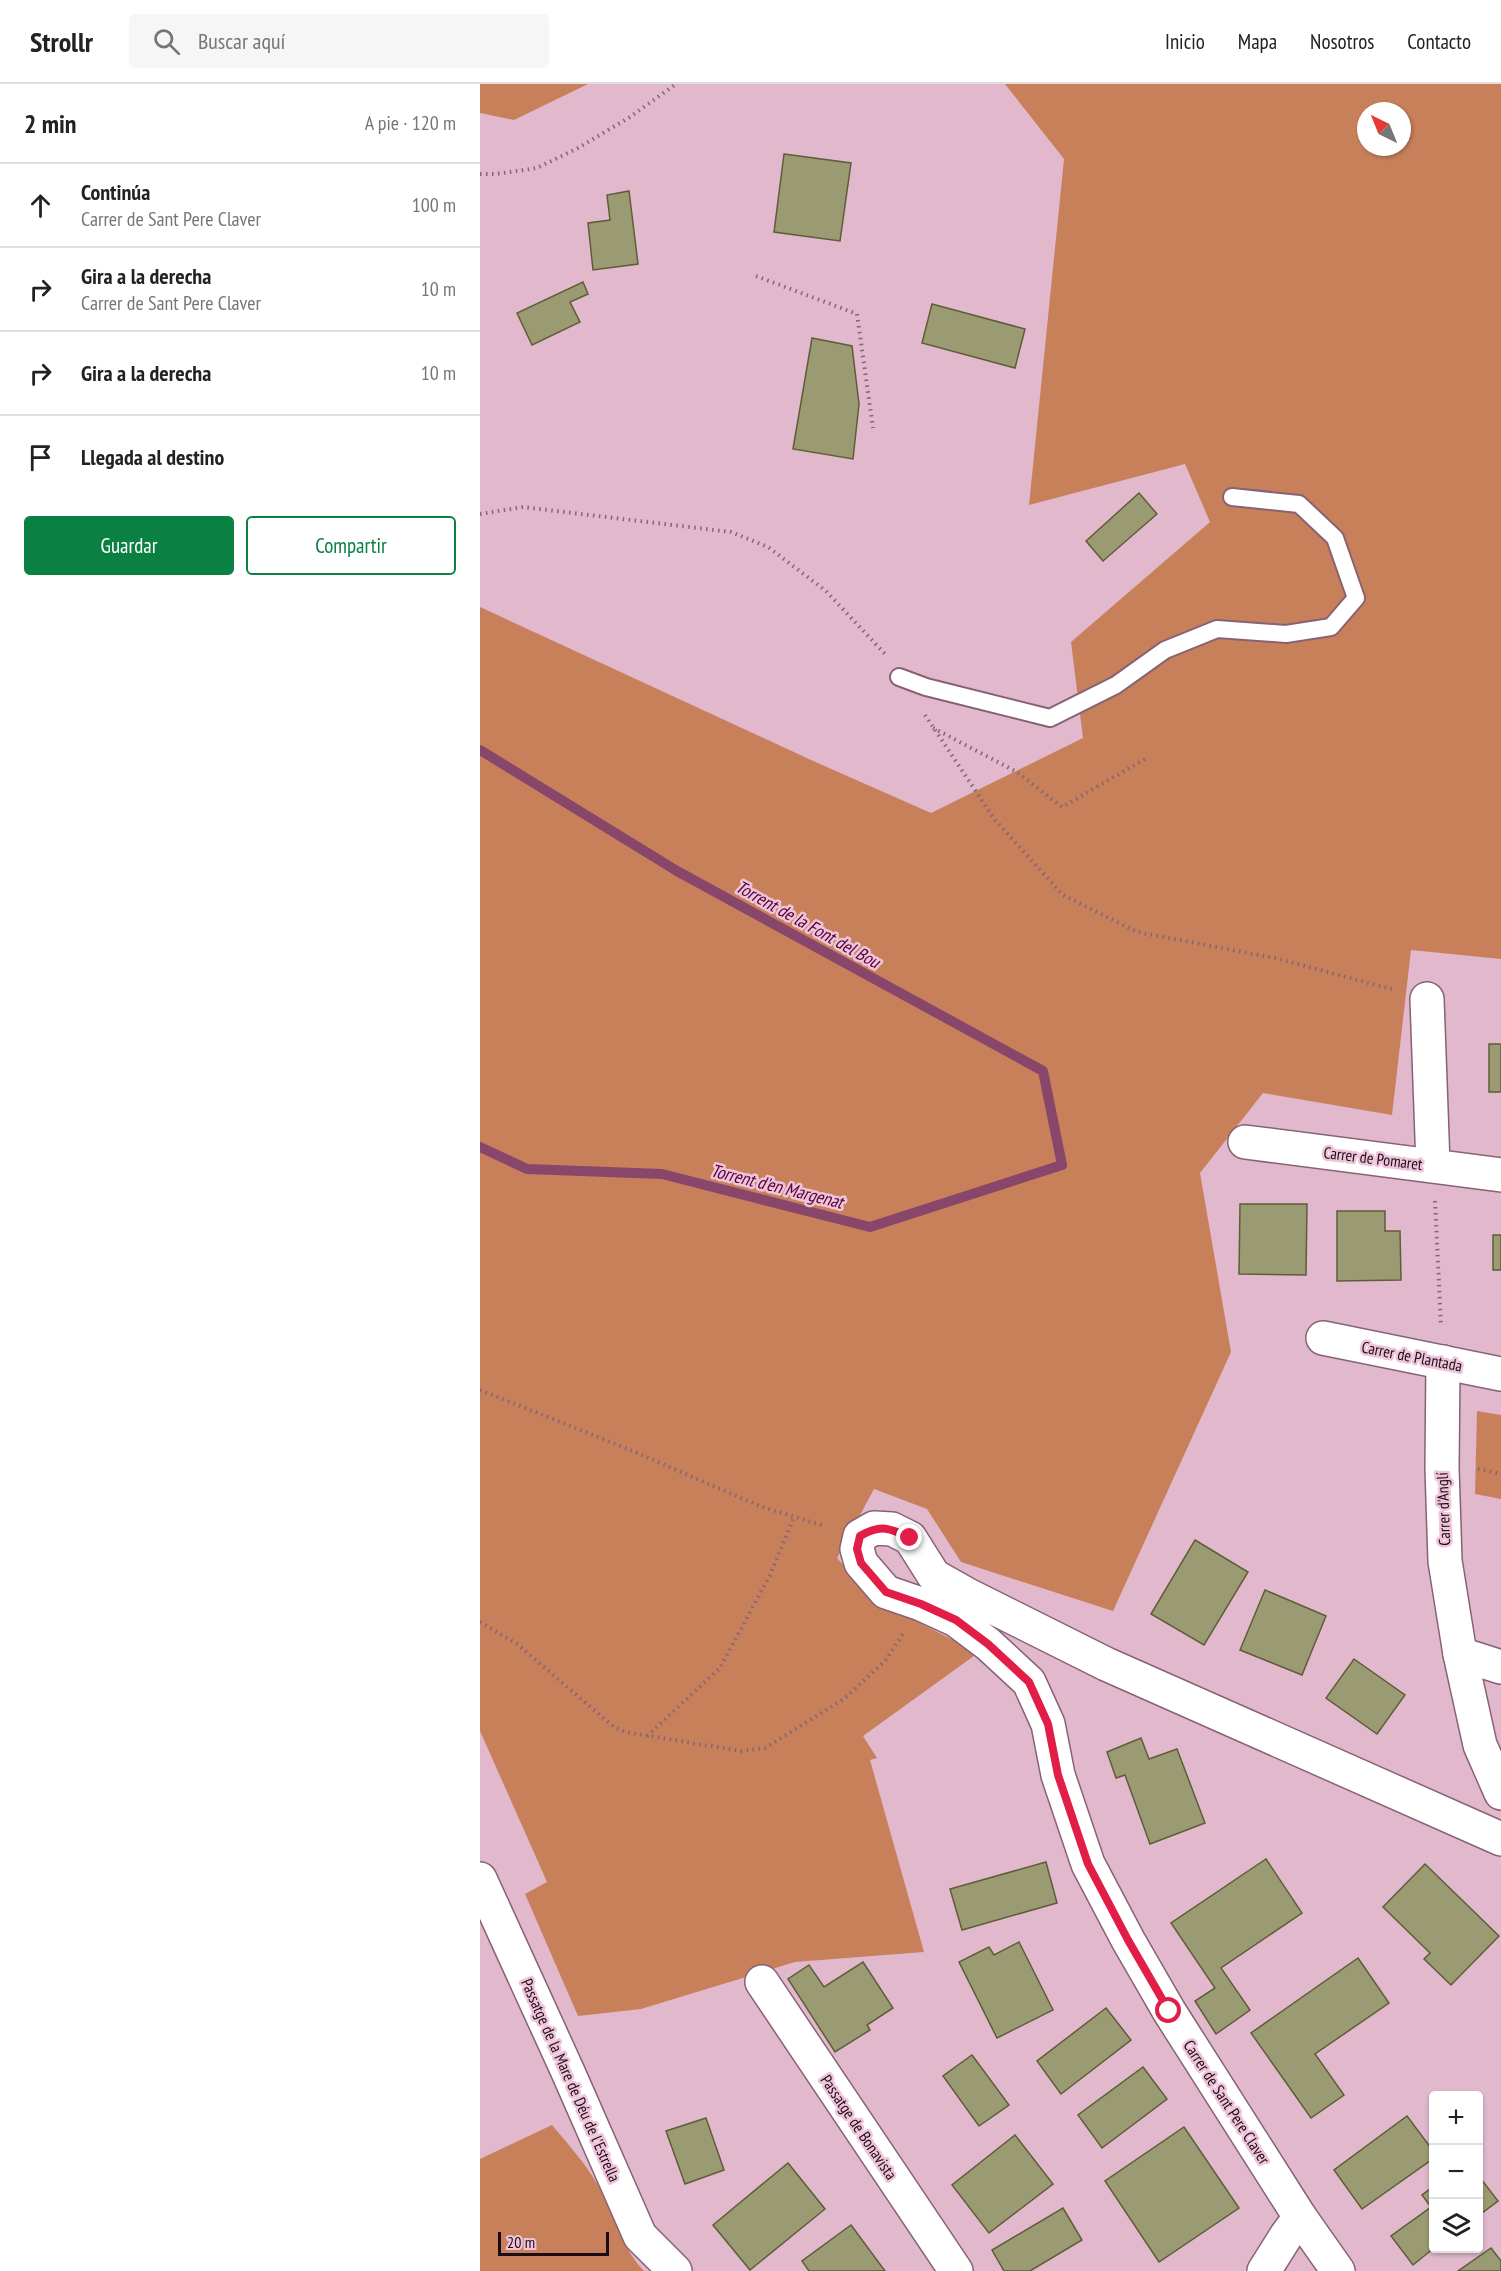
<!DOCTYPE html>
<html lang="es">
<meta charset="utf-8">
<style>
body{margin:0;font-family:"PT Sans Narrow",sans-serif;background:#f6f6f6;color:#222}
.controls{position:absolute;right:18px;bottom:18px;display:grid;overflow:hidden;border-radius:6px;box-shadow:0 2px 4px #0004}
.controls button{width:54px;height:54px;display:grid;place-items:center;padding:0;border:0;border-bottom:2px solid #e0e0e0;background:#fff;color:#222;font:30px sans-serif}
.compass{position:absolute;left:877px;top:18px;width:54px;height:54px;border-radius:50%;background:#fff;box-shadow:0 2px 4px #0004;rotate:317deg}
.scale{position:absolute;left:18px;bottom:15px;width:111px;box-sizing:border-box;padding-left:6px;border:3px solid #1b0d15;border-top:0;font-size:16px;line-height:21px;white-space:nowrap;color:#1b0d15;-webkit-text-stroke:4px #efc4da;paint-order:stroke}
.stop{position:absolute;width:18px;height:18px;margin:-14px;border:4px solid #e11d48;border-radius:50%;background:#fff}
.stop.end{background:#e11d48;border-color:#fff;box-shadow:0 2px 6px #0008}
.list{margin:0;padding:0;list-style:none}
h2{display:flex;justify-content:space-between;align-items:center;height:78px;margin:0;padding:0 24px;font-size:26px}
h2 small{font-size:20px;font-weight:400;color:#767676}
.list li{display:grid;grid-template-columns:39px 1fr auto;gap:18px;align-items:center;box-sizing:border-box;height:84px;padding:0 24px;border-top:2px solid #e0e0e0}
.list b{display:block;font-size:22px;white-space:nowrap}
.list p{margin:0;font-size:20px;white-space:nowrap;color:#767676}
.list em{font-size:20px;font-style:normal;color:#767676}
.actions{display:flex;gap:12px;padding:18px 24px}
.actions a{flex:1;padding:14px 0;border:2px solid #0b8043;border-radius:6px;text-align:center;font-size:21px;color:#0b8043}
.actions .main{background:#0b8043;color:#fff}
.icon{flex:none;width:33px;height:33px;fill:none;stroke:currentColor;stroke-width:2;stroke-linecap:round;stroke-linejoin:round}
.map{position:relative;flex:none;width:1021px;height:2187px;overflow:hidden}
header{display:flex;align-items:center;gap:36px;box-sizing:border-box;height:84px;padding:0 30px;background:#fff;border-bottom:2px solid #e0e0e0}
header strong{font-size:28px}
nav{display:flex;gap:33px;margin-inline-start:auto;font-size:21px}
.search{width:420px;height:54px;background:#f6f6f6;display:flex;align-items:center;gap:15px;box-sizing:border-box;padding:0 21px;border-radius:6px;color:#767676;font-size:22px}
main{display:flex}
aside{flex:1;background:#fff}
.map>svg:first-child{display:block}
.green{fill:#c8805b;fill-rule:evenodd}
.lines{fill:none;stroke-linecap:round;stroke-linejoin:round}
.stream{stroke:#88466b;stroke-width:10}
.building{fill:#9b9b73;stroke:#5e5d38;stroke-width:1.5}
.service-casing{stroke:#876275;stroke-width:20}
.minor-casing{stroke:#876275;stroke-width:36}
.path{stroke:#826674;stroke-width:4;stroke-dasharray:1.5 4.5;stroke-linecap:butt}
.service{stroke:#fff;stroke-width:16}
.minor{stroke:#fff;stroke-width:33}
.route{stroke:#e11d48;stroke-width:8}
.labels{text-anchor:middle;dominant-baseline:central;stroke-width:5;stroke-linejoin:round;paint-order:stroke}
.street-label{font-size:16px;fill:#1b0d15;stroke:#efc4da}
.water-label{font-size:18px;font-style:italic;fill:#550039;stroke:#efc4da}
</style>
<header>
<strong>Strollr</strong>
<div class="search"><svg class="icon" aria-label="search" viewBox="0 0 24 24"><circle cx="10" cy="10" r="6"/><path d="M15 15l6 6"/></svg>Buscar aquí</div>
<nav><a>Inicio</a><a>Mapa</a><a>Nosotros</a><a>Contacto</a></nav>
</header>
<main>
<aside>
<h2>2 min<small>A pie · 120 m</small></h2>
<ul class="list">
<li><svg class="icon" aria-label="ahead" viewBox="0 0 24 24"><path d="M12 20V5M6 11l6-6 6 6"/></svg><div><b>Continúa</b><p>Carrer de Sant Pere Claver</p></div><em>100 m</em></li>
<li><svg class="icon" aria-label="right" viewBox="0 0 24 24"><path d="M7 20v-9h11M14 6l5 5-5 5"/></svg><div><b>Gira a la derecha</b><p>Carrer de Sant Pere Claver</p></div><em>10 m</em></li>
<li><svg class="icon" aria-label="right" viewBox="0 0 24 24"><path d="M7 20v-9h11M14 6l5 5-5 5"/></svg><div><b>Gira a la derecha</b></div><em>10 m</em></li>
<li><svg class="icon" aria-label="arrive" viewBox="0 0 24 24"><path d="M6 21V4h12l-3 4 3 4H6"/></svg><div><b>Llegada al destino</b></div></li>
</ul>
<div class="actions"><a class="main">Guardar</a><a>Compartir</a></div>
</aside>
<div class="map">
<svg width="1021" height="2187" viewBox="0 0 1021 2187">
<rect width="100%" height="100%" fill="#e2b8cd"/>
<g class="green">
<polygon points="0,0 108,0 34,36 0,29"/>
<path d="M525,0H1021V875L931,866L912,1031L783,1009L720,1089L751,1268L633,1527L481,1478L447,1425L394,1405L357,1474L394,1515L498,1569L383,1652L397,1674L390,1676L444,1868L315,1878L161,1925L98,1932L45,1810L67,1798L0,1647V523L331,676L451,729L603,654L591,558L730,438L705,380L549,421L584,75ZM886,27H922V63H886Z"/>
<polygon points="997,1327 1021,1331 1021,1415 995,1410"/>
<path d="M72,2041C88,2060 105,2079 118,2101C134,2130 140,2162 164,2187H0V2075Z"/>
</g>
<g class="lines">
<polyline class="stream" points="0,666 197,787 563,987 582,1081 390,1143 182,1090 47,1085 0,1063"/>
</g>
<g class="building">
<polygon points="304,70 371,79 360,157 294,148"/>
<polygon points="149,107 158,180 113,186 108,139 130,136 127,111"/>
<polygon points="103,198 108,210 90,218 100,238 52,261 37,229"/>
<polygon points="452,220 545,245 535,284 442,259"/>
<polygon points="332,254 372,262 379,320 373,375 313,365"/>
<polygon points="659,409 677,430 623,477 606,457"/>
<rect x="1009" y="960" width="12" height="48"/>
<polygon points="760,1120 827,1120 826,1191 759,1190"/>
<polygon points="857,1127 905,1127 905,1147 920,1147 921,1196 857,1197"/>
<rect x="1013" y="1151" width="8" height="35"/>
<polygon points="715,1456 768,1488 724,1561 671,1530"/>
<polygon points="785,1506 846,1532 822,1591 760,1566"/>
<polygon points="874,1575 925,1611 897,1650 846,1614"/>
<polygon points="661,1654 669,1675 697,1665 725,1739 670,1760 645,1691 636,1694 627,1668"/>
<polygon points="786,1775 822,1829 741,1884 770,1926 736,1950 715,1917 735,1904 691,1839"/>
<polygon points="566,1778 577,1819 482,1846 470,1805"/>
<polygon points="945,1780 1019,1852 971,1901 944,1875 950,1869 903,1823"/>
<polygon points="539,1858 573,1926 517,1954 479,1878 509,1863 514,1871"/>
<polygon points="878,1874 909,1919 835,1970 864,2011 831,2034 771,1949"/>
<polygon points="383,1878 413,1924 387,1941 390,1946 355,1968 308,1895 329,1881 344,1903"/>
<polygon points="626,1924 651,1956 581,2010 557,1977"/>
<polygon points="492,1971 529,2021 499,2042 463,1992"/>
<polygon points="663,1983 687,2015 622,2064 598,2031"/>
<polygon points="927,2032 954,2068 954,2074 882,2125 854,2086"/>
<polygon points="226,2034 244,2086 205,2100 186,2047"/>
<polygon points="704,2043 759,2124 679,2178 625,2097"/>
<polygon points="535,2051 573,2100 509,2149 472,2101"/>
<polygon points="308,2079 345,2125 270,2186 233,2141"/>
<polygon points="998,2091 1018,2117 998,2132"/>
<polygon points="954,2102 954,2164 933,2181 911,2152 951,2123 942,2111"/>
<polygon points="583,2124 602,2156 550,2187 524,2187 512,2166"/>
<polygon points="371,2141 405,2187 329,2187 322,2177"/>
<polygon points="1011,2164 1021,2177 1021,2187 978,2187"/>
</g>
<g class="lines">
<g class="service-casing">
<polyline id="service" points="419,593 446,603 570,634 636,601 685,566 737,545 806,550 851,543 876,514 855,454 819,420 752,413"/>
</g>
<g class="minor-casing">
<g id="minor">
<polyline points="947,915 953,1081"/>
<polyline points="765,1058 1021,1091"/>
<polyline points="843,1254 1021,1290"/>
<polyline points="963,1278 962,1384 965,1477 980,1570 1000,1661 1021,1709"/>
<polyline points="980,1570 1021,1583"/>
<polyline points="0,1795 88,1988 160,2152 195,2187"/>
<polyline points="282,1898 476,2187"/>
<polyline points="784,2187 806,2152 820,2133"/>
<polyline points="858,2187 820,2133 689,1927 648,1856 608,1780 578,1691 568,1640 549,1598 508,1560 476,1536 441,1520 406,1508 381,1479 377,1465 380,1452 394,1444 412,1445 430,1454 454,1492 486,1510 626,1580 1021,1755"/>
</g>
</g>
<g class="path">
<polyline points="0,90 16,90 57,84 98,64 150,33 196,0"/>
<polyline points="276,192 377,230 393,344"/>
<polyline points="0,430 43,423 251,448 288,463 346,507 405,570"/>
<polyline points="445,631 515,736 583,811 657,848 795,874 915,906"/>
<polyline points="453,644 537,688 582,723 665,675"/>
<polyline points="955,1117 961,1242"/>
<polyline points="0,1306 148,1365 282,1423 345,1442"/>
<polyline points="998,1385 1021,1390"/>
<polyline points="0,1538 37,1560 134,1643 145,1648 261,1667 285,1664 364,1615 405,1577 423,1550"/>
<polyline points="167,1652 240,1584 290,1491 314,1433"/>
</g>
<use href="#service" class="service"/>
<use href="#minor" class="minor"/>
</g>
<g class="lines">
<path class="route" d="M430,1454C410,1444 401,1440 380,1452L377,1465L381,1479L406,1508L441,1520L476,1536L508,1560L549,1598L568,1640L578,1691L608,1780L648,1856L689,1927"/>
</g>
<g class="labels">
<g class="street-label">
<text transform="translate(893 1074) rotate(7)">Carrer de Pomaret</text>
<text transform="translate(932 1272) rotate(11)">Carrer de Plantada</text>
<text transform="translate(963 1425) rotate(-92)">Carrer d'Anglí</text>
<text transform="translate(91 1996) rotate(66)">Passatge de la Mare de Déu de l'Estrella</text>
<text transform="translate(747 2018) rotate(57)">Carrer de Sant Pere Claver</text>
<text transform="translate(379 2043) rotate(56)">Passatge de Bonavista</text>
</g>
<g class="water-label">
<text transform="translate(328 840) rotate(29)">Torrent de la Font del Bou</text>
<text transform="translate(297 1102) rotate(14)">Torrent d'en Margenat</text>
</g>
</g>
</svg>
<div class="controls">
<button>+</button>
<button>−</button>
<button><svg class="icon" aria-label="layers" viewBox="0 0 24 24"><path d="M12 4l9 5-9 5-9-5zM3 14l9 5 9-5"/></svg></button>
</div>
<svg class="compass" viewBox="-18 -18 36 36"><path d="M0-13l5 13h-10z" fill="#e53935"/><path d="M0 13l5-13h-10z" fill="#767676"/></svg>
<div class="scale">20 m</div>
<div class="stop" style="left:689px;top:1927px"></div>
<div class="stop end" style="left:430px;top:1454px"></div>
</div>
</main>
